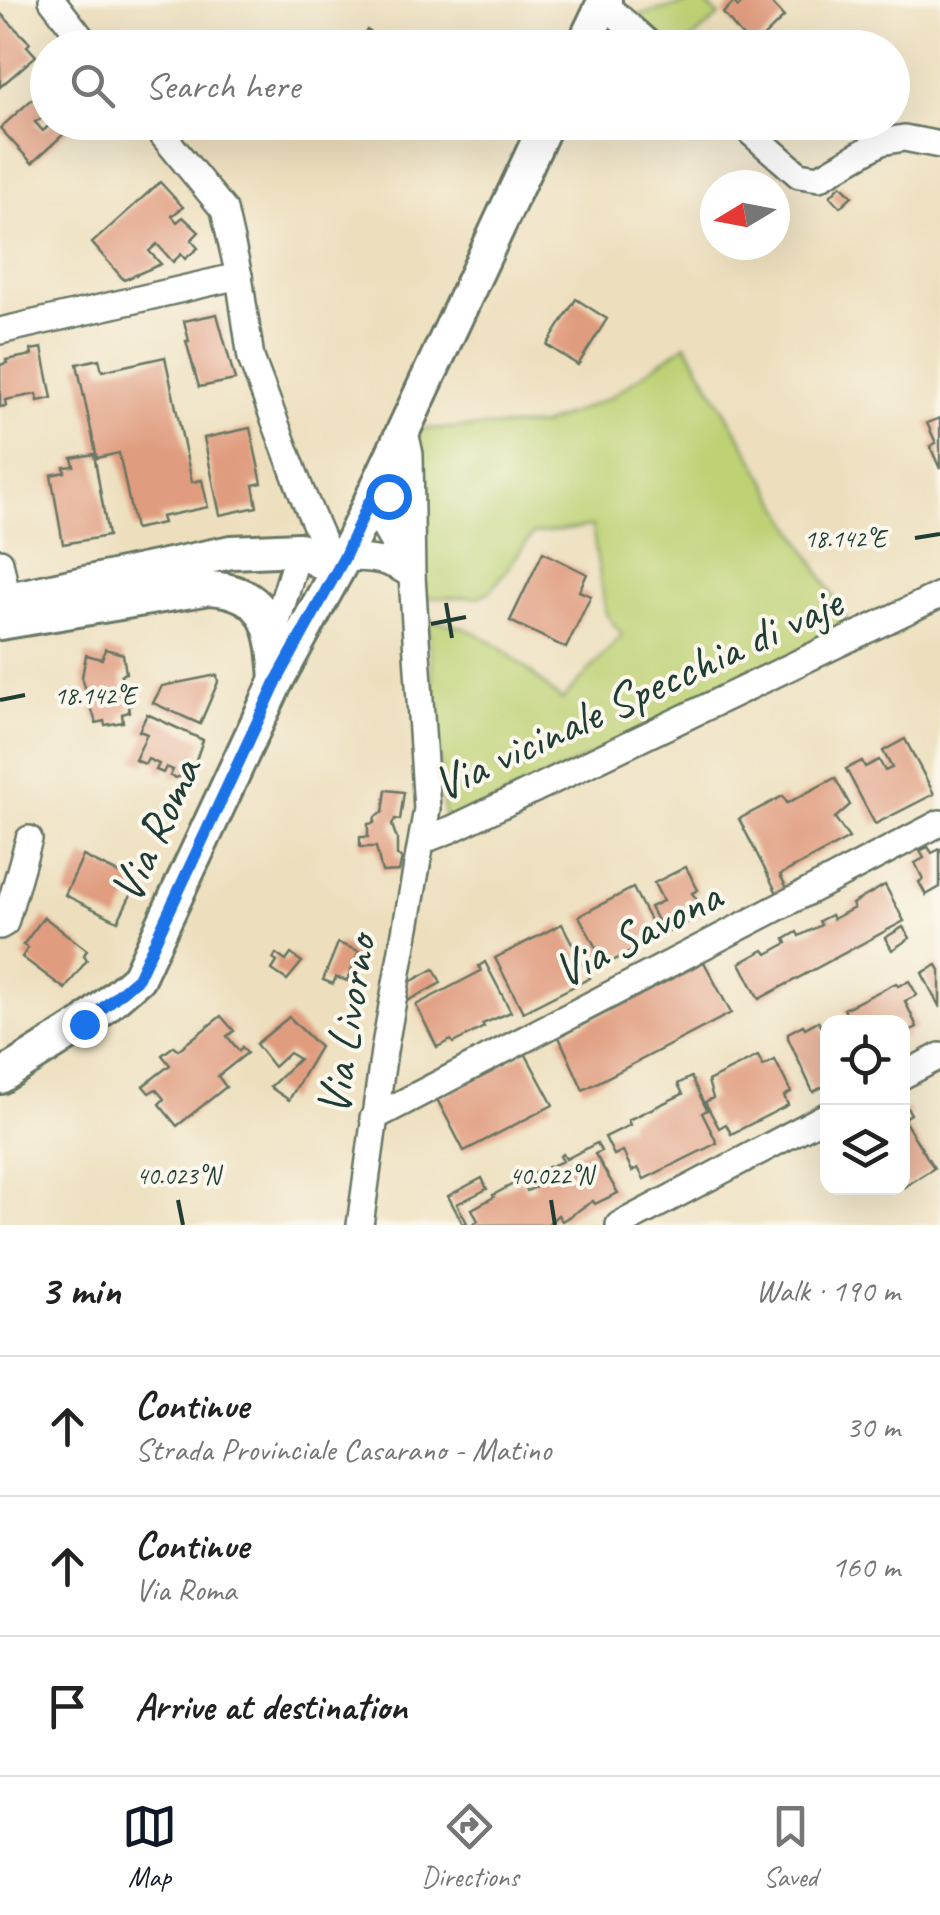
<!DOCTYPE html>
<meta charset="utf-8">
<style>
body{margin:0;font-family:Caveat,sans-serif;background:#f2f2f2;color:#222}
.controls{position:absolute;right:30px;bottom:30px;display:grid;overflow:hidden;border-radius:20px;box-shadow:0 10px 40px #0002}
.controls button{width:90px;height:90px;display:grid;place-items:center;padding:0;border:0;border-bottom:2px solid #e0e0e0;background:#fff;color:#222;font:50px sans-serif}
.compass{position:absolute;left:700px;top:170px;width:90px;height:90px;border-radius:50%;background:#fff;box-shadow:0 10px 40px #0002;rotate:260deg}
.stop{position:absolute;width:30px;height:30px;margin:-22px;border:8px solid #1a73e8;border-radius:50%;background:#fff}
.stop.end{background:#1a73e8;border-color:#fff;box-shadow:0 2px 10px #0008}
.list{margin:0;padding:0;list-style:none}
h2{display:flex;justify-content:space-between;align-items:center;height:130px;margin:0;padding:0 40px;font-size:42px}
h2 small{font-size:32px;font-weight:400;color:#767676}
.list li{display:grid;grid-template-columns:65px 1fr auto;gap:30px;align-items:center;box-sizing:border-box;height:140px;padding:0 40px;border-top:2px solid #e0e0e0}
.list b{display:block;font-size:38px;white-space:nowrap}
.list p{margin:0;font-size:32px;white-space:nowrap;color:#767676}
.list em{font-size:32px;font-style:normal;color:#767676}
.icon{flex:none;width:55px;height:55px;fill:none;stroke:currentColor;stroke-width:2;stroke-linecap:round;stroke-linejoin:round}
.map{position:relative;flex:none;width:940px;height:1225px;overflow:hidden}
.search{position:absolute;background:#fff;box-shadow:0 10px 40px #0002;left:30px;right:30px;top:30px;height:110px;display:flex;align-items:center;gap:25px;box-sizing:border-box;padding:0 35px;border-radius:55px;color:#767676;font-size:38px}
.sheet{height:550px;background:#fff}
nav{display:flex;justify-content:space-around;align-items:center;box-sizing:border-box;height:140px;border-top:2px solid #e0e0e0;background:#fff;font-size:28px;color:#767676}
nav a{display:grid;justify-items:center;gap:5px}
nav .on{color:#111827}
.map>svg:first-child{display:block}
.green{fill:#bed175;stroke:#6e8754;stroke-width:2.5}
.building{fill:#e09c7f}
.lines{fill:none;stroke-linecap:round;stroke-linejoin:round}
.minor-casing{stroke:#677664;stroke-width:30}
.major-casing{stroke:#677664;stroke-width:38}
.minor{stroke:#fff;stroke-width:25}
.major{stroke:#fff;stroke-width:32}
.route{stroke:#1a73e8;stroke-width:12}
.ticks{fill:none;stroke:#1f3d34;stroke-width:4}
.labels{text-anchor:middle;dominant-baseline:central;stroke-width:8;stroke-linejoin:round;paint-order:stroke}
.street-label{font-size:48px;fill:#1f3d34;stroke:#fbf7ec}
.ticks-label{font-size:25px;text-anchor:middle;fill:#1f3d34;stroke:#fbf7ec;stroke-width:8;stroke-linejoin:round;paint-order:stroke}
</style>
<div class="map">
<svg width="940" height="1225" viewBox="0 0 940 1225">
<rect width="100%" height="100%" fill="#fbf7ec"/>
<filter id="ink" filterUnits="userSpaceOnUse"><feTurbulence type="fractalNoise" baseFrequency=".01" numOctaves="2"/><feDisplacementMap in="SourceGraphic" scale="20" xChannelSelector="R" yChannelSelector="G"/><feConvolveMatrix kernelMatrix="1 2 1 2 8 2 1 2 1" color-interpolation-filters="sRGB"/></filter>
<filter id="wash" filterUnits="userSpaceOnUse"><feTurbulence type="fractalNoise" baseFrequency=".0048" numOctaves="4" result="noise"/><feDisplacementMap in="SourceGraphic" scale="40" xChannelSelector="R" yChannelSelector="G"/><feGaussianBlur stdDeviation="2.25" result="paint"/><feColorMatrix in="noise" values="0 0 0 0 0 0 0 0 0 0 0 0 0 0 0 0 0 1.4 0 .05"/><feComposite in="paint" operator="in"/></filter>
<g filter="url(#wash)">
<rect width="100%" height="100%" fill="#eddfbd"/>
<g class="green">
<polygon points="702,0 719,16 684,47 667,48 634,16"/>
<path d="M686,344L853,630L452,822L444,817L428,622C482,620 523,668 562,700L622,635L606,614L592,527L533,534L491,591L478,597L422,598L419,429L542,425L609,398Z"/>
</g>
<g id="blocks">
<g class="building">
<polygon points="745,0 768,0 784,17 752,48 723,13 734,2 738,7"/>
<polygon points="0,13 30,43 27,46 36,56 0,87"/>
<polygon points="367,30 386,42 383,48 343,48 350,36 360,42"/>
<polygon points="48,85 48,115 35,122 43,131 53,122 77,122 32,163 0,128"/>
<polygon points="160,182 183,207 172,216 177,222 183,217 199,232 191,240 198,248 185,259 181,254 173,262 157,244 149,251 161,264 124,280 92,243"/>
<polygon points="841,185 852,196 840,207 830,196"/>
<polygon points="576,299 607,319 578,365 547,345"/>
<polygon points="217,314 235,380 199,387 186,341 189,341 184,321"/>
<polygon points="42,348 52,398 38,401 37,394 5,400 6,406 0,407 0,365 7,363 6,360 32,355 31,350"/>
<polygon points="165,357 192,482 202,480 208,507 161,517 163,523 135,529 119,453 97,458 77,364 99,359 102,371"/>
<polygon points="940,418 940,469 930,446 936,443 927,423"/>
<polygon points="250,428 262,483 253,485 257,507 220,515 204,438"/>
<polygon points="94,454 108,536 63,544 51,475 65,472 64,467 74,466 72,458"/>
<polygon points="543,552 587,574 579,591 591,596 566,648 510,621"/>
<polygon points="105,649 123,654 126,673 121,675 124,694 130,693 131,705 128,705 129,712 122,714 123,722 105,725 104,721 96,723 82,677 86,655 102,659"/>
<polygon points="217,675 218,682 200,724 153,703 162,686"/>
<polygon points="147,714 203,740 192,772 176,778 170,776 173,770 166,767 163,773 156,770 159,764 148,759 145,764 135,760 147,734 139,731"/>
<polygon points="905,739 934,794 875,824 846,769 862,761 865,767 879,760 885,771 892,768 883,751"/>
<polygon points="835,778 850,805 835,818 849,838 780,875 787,888 777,893 739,819 783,796 787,803"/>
<polygon points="386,790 404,792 400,820 395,819 392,825 397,839 397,856 402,858 399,871 382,872 376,847 360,847 360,837 368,837 368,824 374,823 375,817 383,812"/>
<polygon points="928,847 932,853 940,849 940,887 926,895 919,882 923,879 915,863 924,858 920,851"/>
<polygon points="83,856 137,882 118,921 65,895"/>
<polygon points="686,867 698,890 692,893 706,913 664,934 650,907 663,901 654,883"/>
<polygon points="885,885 904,921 759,999 740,963 764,950 767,954 787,943 785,939 797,932 799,936 821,925 819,921 831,915 833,919 854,908 852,904"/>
<polygon points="633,888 656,932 643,939 645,944 605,965 579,916"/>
<polygon points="44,917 87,950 84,955 87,960 65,989 22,957 28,948 23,945"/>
<polygon points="562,924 590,978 523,1012 495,958"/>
<polygon points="903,927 910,938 892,950 885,938"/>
<polygon points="338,943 359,951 347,981 336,977 333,984 323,980"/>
<polygon points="276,954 286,961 291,954 302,962 287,980 272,970 277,962 273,959"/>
<polygon points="485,962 511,1012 482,1024 484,1027 453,1043 451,1040 437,1047 416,1005 481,971 479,966"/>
<polygon points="704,962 731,1013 583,1090 559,1037"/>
<polygon points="937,965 940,970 940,1008 922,973"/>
<polygon points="434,969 441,983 407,1001 410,982"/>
<polygon points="909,981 917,995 905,1001 917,1027 906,1033 908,1037 902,1039 902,1022 851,1022 844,1009 896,983 898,986"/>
<polygon points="221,1016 234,1031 227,1036 239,1051 242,1047 247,1053 218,1076 226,1087 177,1126 159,1104 164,1099 156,1089 149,1093 143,1086 170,1065 162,1055 174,1046 178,1050"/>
<polygon points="289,1017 320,1047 289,1100 270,1087 299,1059 289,1053 274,1067 256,1044"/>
<polygon points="818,1021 828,1039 828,1084 813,1092 788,1038 788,1033 803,1025 805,1028"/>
<polygon points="525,1053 553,1105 464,1151 437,1099"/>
<polygon points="758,1056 763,1066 775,1060 791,1092 784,1096 788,1105 731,1134 726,1124 719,1128 705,1102 713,1098 708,1081"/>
<polygon points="691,1077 707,1110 702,1113 717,1143 644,1179 638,1168 632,1171 623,1151 614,1155 605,1137 630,1125 628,1120 683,1094 678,1084"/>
<polygon points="907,1107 911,1114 903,1119 934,1168 904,1187 902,1109"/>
<polygon points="597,1143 601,1151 595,1154 618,1193 595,1204 593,1201 562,1221 558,1215 547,1225 470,1225 478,1221 472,1209 494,1197 493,1195 521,1180 527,1191 536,1187 530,1175 563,1161 560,1156 563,1154 566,1159"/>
<polygon points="482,1178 487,1189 457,1204 467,1223 463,1224 448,1196"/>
</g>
</g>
</g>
<g filter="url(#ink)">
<use href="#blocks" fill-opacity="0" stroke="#677664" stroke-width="2.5"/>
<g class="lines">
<g class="minor-casing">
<g id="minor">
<polyline points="52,0 89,48"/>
<polyline points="604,4 654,48"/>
<polyline points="152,122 224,210 239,276 251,358 301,491 336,572"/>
<polyline points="739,122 799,175 819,178 881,142 904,138 940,145"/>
<polyline points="0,331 239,276"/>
<polyline points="410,526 400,505 389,496 369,501 410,572"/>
<path d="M344,558C372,558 389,559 412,576"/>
<polyline points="0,562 11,615"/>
<polyline points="272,638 299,549"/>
<polyline points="424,840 452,829 940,595"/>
<polyline points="0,926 5,923 29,839"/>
<polyline points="902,1076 940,1056"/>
<polyline points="373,1118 940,823"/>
<polyline points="360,1225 384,1051 427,809 412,576 410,454 404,428"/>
<polyline points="619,1225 828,1115"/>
</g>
</g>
<g class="major-casing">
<g id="major">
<polyline points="582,48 605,0"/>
<polyline points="0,601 231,552 299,549 336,572"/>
<path d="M0,623L210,588C269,592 274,630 277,680"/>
<polyline points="0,1077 84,1024 138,978 277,680 344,558 547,122"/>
</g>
</g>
<use href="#minor" class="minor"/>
<use href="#major" class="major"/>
</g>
</g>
<g class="lines" filter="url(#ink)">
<polyline class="route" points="84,1024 138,978 277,680 344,558 369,502 388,496"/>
</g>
<path class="ticks" d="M915,538L940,534M446,603L452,638M431,624L466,617M0,700L25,695M178,1200L183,1225M551,1200L555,1225"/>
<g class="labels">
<g class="street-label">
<text transform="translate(637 693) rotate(-25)">Via vicinale Specchia di vaje</text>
<text transform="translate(155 830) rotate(-65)">Via Roma</text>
<text transform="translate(637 933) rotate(-27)">Via Savona</text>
<text transform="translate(346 1025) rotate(-81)">Via Livorno</text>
</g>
</g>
<g class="ticks-label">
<text x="845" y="547">18.142°E</text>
<text x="95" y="704">18.142°E</text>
<text x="178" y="1184">40.023°N</text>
<text x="551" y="1184">40.022°N</text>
</g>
</svg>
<div class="controls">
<button><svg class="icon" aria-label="locate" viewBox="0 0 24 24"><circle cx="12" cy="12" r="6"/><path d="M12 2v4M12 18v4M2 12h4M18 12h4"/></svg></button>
<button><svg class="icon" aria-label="layers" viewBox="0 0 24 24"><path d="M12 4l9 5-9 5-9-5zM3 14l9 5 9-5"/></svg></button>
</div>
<svg class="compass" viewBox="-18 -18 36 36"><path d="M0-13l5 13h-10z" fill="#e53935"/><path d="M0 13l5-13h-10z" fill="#767676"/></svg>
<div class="stop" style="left:388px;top:496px"></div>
<div class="stop end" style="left:84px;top:1024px"></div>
<div class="search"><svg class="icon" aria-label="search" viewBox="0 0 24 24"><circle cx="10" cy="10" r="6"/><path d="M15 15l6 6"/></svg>Search here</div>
</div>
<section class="sheet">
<h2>3 min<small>Walk · 190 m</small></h2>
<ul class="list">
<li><svg class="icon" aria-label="ahead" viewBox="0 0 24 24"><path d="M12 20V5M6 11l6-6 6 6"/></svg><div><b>Continue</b><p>Strada Provinciale Casarano - Matino</p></div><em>30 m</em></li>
<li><svg class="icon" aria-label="ahead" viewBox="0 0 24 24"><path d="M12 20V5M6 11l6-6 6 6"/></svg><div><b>Continue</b><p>Via Roma</p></div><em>160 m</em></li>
<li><svg class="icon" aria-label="arrive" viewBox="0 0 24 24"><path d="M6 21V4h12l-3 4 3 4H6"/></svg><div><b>Arrive at destination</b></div></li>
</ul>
</section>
<nav>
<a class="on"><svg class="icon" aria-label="map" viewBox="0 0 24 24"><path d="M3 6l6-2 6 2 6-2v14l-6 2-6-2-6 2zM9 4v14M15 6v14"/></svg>Map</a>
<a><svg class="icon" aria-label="directions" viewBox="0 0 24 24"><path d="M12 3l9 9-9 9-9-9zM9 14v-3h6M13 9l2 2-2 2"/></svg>Directions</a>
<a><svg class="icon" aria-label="saved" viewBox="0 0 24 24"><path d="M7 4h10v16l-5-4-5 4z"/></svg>Saved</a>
</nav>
